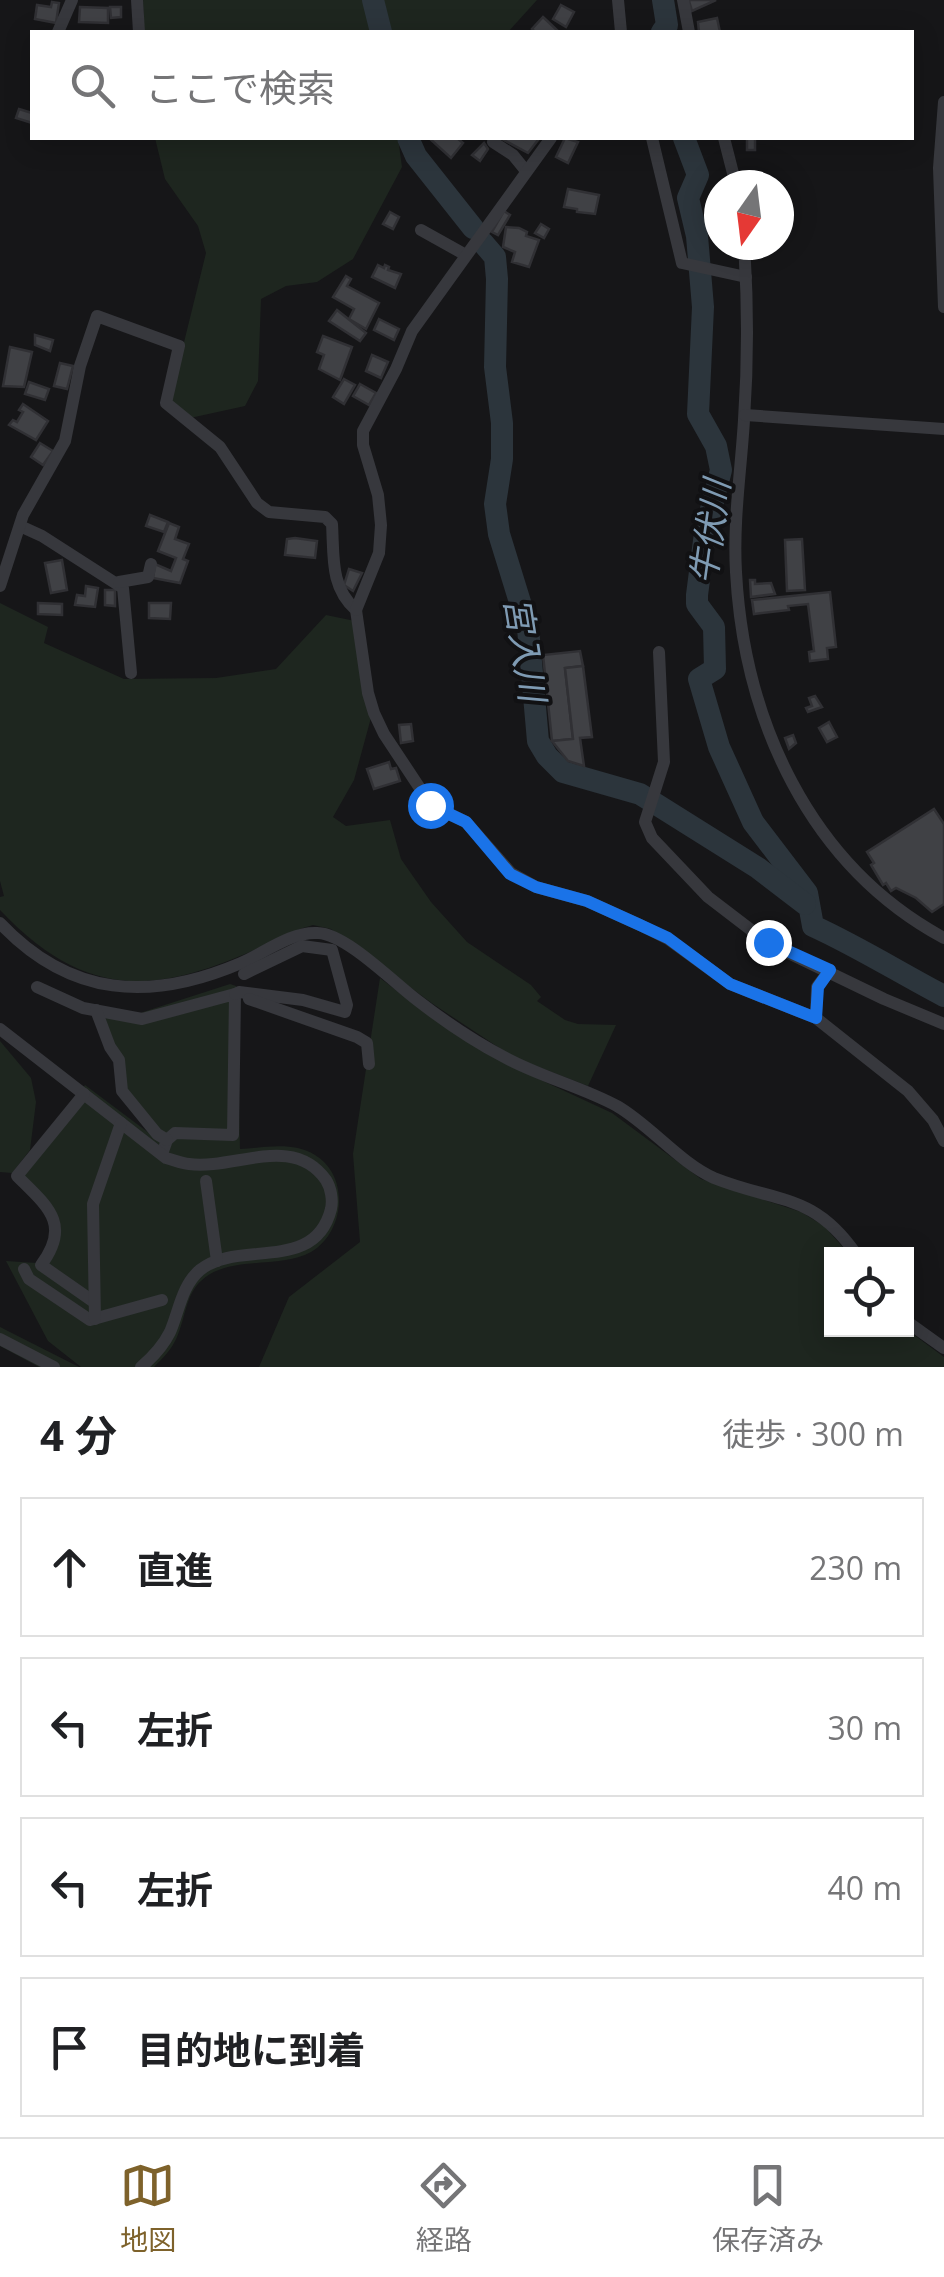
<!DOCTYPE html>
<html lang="ja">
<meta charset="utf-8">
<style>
body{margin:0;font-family:"Open Sans","Noto Sans JP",sans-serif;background:#f2f2f2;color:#202124}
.controls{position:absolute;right:30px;bottom:30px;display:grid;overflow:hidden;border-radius:0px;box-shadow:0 5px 25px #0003}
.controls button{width:90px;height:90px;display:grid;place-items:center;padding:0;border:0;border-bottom:2px solid #e0e0e0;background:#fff;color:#202124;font:50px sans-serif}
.compass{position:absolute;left:704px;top:170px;width:90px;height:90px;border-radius:50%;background:#fff;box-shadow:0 5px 25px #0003;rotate:194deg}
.stop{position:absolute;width:30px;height:30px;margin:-22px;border:8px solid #1a73e8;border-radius:50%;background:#fff}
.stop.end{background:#1a73e8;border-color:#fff;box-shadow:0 2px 10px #0008}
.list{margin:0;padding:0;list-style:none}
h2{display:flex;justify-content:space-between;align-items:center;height:130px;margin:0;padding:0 40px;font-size:42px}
h2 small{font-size:32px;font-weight:400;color:#757577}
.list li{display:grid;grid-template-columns:65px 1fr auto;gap:30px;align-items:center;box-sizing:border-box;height:140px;margin:0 20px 20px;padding:0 20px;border:2px solid #e0e0e0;border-radius:0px}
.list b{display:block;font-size:38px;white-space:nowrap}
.list em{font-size:32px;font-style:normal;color:#757577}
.icon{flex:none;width:55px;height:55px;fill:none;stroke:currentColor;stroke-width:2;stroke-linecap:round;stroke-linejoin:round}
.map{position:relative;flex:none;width:944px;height:1367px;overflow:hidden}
.search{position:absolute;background:#fff;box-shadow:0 5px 25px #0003;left:30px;right:30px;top:30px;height:110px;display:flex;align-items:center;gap:25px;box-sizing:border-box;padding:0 35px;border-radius:0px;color:#757577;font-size:38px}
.sheet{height:770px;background:#fff}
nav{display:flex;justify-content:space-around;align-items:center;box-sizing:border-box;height:140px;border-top:2px solid #e0e0e0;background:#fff;font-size:28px;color:#757577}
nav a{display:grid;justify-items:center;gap:5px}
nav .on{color:#7e622b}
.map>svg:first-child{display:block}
.green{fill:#1e261f}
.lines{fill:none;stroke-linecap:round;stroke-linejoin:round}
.river{stroke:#2c353c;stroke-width:22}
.building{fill:#404145;stroke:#303034;stroke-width:2.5}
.minor{stroke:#37383d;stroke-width:12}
.route{stroke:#1a73e8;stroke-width:12}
.labels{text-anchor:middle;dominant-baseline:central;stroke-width:8;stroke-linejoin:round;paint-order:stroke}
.water-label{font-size:35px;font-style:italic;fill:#7f9bb3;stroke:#111113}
</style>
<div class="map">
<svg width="944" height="1367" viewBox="0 0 944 1367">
<rect width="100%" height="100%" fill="#161618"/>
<g class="green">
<polygon points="143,0 537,0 508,32 144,32"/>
<polygon points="155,138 398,138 402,167 353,259 317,282 286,286 261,299 258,381 245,406 190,418 170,399 206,253 198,226 165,179"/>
<path d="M0,603L48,627L44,643L124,679L216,678L276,669L326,615L355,621L372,714L354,780L333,817L346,826L390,820L401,859L431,902L467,942L531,985L541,997L537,1001L565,1020L578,1024L616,1025L588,1086L513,1057L433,1004L331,929L313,925L300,929C181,985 102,1018 0,910V897L4,896L0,881Z"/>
<polygon points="380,978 430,1016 504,1063 612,1113 701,1179 801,1212 824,1226 849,1254 832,1254 832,1330 906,1329 944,1357 944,1367 259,1367 289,1297 360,1242 353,1154"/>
<path d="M230,984L236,986L240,1149C265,1148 292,1141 315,1155C350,1176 345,1232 311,1252C279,1270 229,1254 201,1281C186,1294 185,1319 177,1337C172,1349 163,1358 154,1367H81L48,1341L6,1261L37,1263L51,1247L54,1222L14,1175L85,1085L153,1136L118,1087L117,1061L89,1004L140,1013Z"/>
<polygon points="0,1041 31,1078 36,1102 30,1150 12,1173 0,1172"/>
<polygon points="0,1327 79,1367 39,1367 0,1346"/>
</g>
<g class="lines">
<g class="river">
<polyline points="373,0 381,32"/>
<polyline points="662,32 667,25 663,0"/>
<polyline points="408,138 416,156 473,228"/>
<path d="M684,138L698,175L688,198L697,236L703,307L698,414L716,446L721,470L705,533L697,595V604L714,627L715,669L699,679L719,747L753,822L807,893L813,926C859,947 900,973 944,996"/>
<polyline points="483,243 495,257 497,279 495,367 502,423 502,459 495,504 499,534 528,628 538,741 547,756 563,772 640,794 758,868 805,904"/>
</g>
</g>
<g class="building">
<polygon points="716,0 692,11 689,1 691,0"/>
<polygon points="52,2 59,3 56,23 35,19 37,5 51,7"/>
<polygon points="561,5 574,12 566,27 553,19"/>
<polygon points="80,7 108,8 108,23 79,22"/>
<polygon points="110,7 121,7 121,17 111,18"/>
<polygon points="543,17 559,32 535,32 532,29"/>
<polygon points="717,18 720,32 699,32 698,22"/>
<polygon points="19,109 32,113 32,123 16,118"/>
<polygon points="429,138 457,138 463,143 451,158"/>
<polygon points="500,138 535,138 538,140 528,153"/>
<polygon points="565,138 578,142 568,163 556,157"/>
<rect x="747" y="138" width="8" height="12"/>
<polygon points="484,143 488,149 480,161 472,155"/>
<polygon points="568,189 599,195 595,214 577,212 577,209 564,207"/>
<polygon points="504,211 510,215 498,235 492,232"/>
<polygon points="390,212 399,217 393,229 383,224"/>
<polygon points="541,224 549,229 544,238 535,233"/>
<polygon points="506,227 519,228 527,232 526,236 539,240 529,267 512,262 515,252 503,247"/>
<polygon points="378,265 384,268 385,265 389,267 388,270 401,274 395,288 372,277"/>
<polygon points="346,276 351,279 347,286 379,303 366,329 349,319 354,309 333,297"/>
<polygon points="337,310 366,333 360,341 329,321"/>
<polygon points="379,319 399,329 394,340 374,330"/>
<polygon points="35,335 53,340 50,351 35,345"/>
<polygon points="323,336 352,347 340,380 319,369 324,355 317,352"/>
<polygon points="10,347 32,352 24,387 3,386"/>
<polygon points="372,355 388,362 381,378 366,371"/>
<polygon points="60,363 73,366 67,389 54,386"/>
<polygon points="344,379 355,385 344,404 333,397"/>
<polygon points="29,382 49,389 45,400 25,394"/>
<polygon points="360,384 376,393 369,405 353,396"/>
<polygon points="23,404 48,421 36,440 9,425 13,420 17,422 23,412 19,410"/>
<polygon points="40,443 53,451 43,465 31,457"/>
<polygon points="150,515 168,522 164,532 146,526"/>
<polygon points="169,523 179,527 175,539 189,544 183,559 188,561 180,583 153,578 155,564 171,571 176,558 158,551"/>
<polygon points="295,538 317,541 315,558 285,555 287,539"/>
<polygon points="802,539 805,590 787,591 785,540"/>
<polygon points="62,560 67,590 51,593 45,563"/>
<polygon points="349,569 362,573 353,591 344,585"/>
<polygon points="750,580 755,580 755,584 771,583 775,594 751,597"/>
<polygon points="86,586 98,588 95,607 75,605 77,595 85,596"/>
<polygon points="105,590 115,590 115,606 105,605"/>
<polygon points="830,592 836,647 827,648 828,659 810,661 809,652 814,651 808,604 788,606 789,610 754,614 752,600"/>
<polygon points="38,603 62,604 62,615 38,614"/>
<polygon points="149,603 171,603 170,619 149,618"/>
<polygon points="580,651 583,666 565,668 573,739 552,741 543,655"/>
<polygon points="583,666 592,737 580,738 584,766 568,761 552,741 573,739 565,668"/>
<polygon points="815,696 822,707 808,712 806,708 812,706 809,698"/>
<polygon points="829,722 837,737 827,742 819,728"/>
<polygon points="411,724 413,741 401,743 399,725"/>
<polygon points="793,735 796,743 789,749 785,738"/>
<polygon points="389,762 391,769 396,768 400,781 374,789 367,769"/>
<polygon points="934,809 944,824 944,904 932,912 916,898 896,888 891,891 886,883 883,885 871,865 874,863 867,852"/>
</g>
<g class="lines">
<g class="minor">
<polyline points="137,0 139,32"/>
<polyline points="618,0 621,32"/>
<polyline points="683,0 689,32"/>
<polyline points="58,32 72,0"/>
<polyline points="944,102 939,168 944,307"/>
<polyline points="652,138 682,263 746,277"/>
<polyline points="724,138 736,185"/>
<polyline points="493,142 513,155 526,171"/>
<polyline points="421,230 464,254"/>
<path d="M744,245C748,303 748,362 744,420C741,470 733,521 736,572C744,720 809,865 944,938"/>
<polyline points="745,415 944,429"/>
<polyline points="20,526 42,536 123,588 131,673"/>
<polyline points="119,582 148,577 151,564"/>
<path d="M0,586L23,515L65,441L80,366L97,316L179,346L166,403L220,447L257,503L269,512L325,517L332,524C334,557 330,587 356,610L368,693L374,713L384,734L431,805L466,822L511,873L536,887L587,901L640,925L668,939L730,984L816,1018L908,1091L933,1120L944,1141"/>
<polyline points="356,610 379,553 381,525 378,495 363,445 363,431 396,369 412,331 551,138"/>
<polyline points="659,652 664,762 645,822 652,838 708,897 768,943 884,999 944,1024"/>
<path d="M0,923C70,997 150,1002 241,963C264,953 292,931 318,933C346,934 393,982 417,1000C444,1021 475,1042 506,1058C541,1077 582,1087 617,1106C650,1125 680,1163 714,1178C776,1203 813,1192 856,1254"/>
<polyline points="37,987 83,1008 142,1019 235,994 233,1135 175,1133 167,1140 162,1154"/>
<polyline points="235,994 239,992 303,1000 345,1012 347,1005 332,950 302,946 244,974"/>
<polyline points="249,999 357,1037 367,1043 369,1064"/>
<polyline points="96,1010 110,1047 119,1060 122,1091 157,1134 167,1140"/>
<polyline points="816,1018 817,987 830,970"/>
<path d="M0,1029L166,1158C174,1160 181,1163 189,1164C235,1170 293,1133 326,1180C331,1188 333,1200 331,1209C315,1274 238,1239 200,1270C182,1285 179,1311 170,1332C163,1346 153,1357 141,1367"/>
<path d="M84,1094L17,1176C47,1206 72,1224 41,1265L94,1302"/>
<polyline points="206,1181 217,1261"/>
<polyline points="24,1269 29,1279 90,1320 162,1300"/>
<polyline points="95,1319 93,1204 121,1123"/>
<polyline points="906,1321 944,1348"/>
<polyline points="0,1339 54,1367"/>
</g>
</g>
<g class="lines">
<polyline class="route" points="430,805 466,822 510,874 536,887 587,901 640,925 668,938 730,984 816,1018 818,987 830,970 768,942"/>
</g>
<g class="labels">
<g class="water-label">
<text transform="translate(709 532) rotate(-82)">牛伏川</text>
<text transform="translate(526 649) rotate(81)">宮入川</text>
</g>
</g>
</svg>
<div class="controls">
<button><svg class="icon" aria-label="locate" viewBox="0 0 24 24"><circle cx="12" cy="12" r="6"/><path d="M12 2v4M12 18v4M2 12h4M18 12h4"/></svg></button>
</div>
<svg class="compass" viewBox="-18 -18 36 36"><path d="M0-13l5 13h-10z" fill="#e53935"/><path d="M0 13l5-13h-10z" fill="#757577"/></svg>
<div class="stop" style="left:430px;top:805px"></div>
<div class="stop end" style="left:768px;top:942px"></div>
<div class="search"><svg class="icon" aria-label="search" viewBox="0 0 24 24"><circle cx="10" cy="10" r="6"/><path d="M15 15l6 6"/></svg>ここで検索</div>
</div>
<section class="sheet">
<h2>4 分<small>徒歩 · 300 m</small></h2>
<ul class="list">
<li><svg class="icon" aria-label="ahead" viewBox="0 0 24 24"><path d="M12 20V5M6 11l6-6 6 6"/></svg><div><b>直進</b></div><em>230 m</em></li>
<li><svg class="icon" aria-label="left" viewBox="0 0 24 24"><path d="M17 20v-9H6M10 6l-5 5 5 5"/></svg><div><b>左折</b></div><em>30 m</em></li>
<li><svg class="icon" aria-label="left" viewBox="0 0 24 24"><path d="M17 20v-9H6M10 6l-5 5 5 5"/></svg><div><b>左折</b></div><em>40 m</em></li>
<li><svg class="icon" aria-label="arrive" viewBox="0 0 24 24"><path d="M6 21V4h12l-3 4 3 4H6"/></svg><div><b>目的地に到着</b></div></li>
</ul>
</section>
<nav>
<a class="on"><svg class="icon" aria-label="map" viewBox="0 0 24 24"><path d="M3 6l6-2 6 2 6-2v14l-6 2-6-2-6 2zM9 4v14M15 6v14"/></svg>地図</a>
<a><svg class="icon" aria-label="directions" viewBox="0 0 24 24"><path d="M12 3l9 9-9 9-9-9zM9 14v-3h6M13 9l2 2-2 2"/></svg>経路</a>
<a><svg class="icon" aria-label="saved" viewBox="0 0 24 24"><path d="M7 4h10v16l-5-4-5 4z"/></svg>保存済み</a>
</nav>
